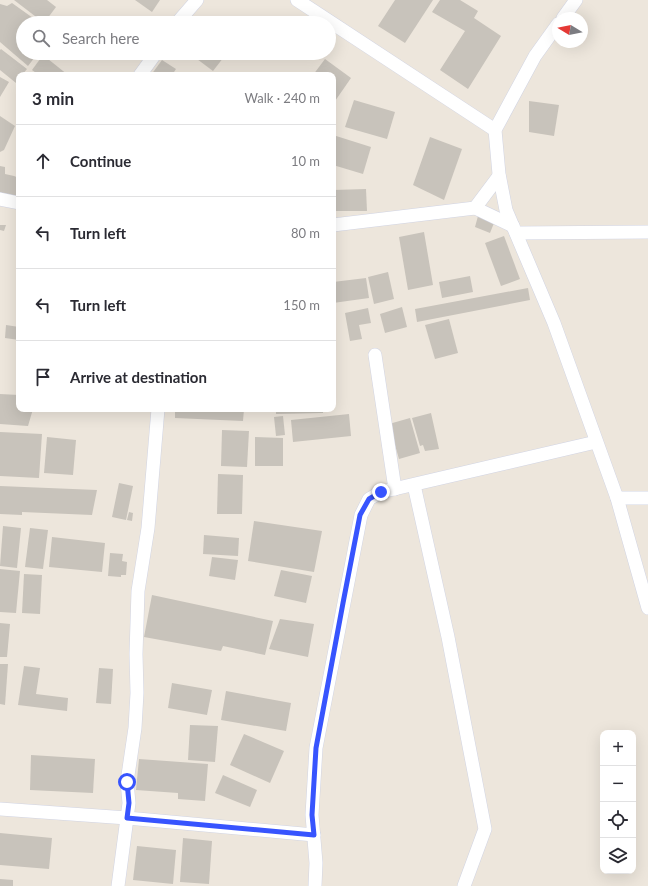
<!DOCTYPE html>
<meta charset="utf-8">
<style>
body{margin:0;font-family:Lato,sans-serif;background:#f7f7f7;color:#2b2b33}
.controls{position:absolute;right:12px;bottom:12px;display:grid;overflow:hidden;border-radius:8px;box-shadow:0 4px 16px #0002}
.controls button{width:36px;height:36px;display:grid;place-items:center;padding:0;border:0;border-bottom:1px solid #e1e1e2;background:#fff;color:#2b2b33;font:20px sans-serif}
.compass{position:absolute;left:552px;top:12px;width:36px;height:36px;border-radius:50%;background:#fff;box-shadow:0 4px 16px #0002;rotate:280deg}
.stop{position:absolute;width:12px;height:12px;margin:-9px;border:3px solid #3754fe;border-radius:50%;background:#fff}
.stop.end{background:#3754fe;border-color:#fff;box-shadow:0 1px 4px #0008}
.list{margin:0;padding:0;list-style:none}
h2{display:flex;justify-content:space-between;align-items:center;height:52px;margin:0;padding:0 16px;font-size:17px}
h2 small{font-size:13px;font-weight:400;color:#7c7c81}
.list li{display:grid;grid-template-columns:26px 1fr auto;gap:12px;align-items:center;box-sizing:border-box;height:72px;padding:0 16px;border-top:1px solid #e1e1e2}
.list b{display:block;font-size:15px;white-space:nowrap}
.list em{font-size:13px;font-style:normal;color:#7c7c81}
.icon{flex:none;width:22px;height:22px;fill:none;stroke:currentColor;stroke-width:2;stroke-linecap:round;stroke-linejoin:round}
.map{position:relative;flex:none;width:648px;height:886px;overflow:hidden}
.search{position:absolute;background:#fff;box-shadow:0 4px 16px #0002;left:16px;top:16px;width:320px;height:44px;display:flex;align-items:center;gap:10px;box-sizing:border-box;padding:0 14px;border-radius:22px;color:#7c7c81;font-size:15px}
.panel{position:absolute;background:#fff;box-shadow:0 4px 16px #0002;left:16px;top:72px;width:320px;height:340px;border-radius:8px}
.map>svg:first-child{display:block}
.building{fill:#c8c3bb}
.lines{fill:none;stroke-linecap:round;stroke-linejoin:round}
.street-casing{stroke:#d1d4e3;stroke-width:14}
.street{stroke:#fff;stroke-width:13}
.route{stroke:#3754fe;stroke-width:5}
</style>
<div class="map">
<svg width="648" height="886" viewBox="0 0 648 886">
<rect width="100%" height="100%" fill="#ede6dc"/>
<g class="building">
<polygon points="14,0 47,0 56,7 44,23"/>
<polygon points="135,0 160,0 152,12"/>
<polygon points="395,0 433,0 405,43 378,26"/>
<polygon points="440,0 460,0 478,11 474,18 501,36 468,89 440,70 465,31 432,12"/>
<polygon points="12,3 40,23 23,23 23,53 38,53 28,66 0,42 0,4 7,6"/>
<polygon points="1,49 27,69 22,75 19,75 19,79 16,83 0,70 0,50"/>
<polygon points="189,53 227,53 213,71"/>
<polygon points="43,55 68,75 39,75 32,70"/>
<polygon points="325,59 351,78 333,104 333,75 313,75"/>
<polygon points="162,60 176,69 172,75 151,75"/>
<polygon points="0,77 9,82 0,97"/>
<polygon points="354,100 395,112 387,139 345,127"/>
<polygon points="529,101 559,105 554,136 529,132"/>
<polygon points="0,116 15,126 4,150 0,152"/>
<polygon points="333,135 371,147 363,174 333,165"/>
<polygon points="430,137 462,149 444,200 413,185"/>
<polygon points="0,166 5,167 5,174 14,176 19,178 19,197 0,193"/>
<polygon points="366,189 367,211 333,211 333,190"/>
<polygon points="478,216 494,223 490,233 475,227"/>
<polygon points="0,225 6,225 4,231 0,230"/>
<polygon points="424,232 433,285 408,290 399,237"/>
<polygon points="504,236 520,279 501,286 485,243"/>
<polygon points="388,272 394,299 374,304 368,277"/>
<polygon points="470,276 473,292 442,298 439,282"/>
<polygon points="366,278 369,298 333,303 333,282"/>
<polygon points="528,288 530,300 417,322 415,309"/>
<polygon points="402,307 407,327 385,333 380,314"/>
<polygon points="368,308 371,323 359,325 362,339 350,341 345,313"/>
<polygon points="449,319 458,353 435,359 425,325"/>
<polygon points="6,325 19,327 19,340 5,338"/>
<polygon points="0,394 19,395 19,409 33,409 28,426 0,424"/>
<polygon points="175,409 244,409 243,421 175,418"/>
<polygon points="276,409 323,409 323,413 276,414"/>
<polygon points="431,413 439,449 425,451 423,445 420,446 412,418"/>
<polygon points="349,414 351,436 293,442 291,420"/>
<polygon points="283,416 285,435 276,436 274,417"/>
<polygon points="410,418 420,453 399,459 389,424"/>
<polygon points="222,430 249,431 247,467 221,466"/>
<polygon points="0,432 42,434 39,478 0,476"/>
<polygon points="47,437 76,440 73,475 44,473"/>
<polygon points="255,437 283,438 283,466 255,466"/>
<polygon points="218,474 243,475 242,514 217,514"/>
<polygon points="119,483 133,486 126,520 112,517"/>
<polygon points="0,486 97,490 92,515 22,512 22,515 0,514"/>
<polygon points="129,512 133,513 132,521 127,520"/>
<polygon points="254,521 322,531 314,572 248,561"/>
<polygon points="3,526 21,528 17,568 0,566"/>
<polygon points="30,528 48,530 43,569 25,567"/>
<polygon points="204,535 239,538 238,556 203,554"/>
<polygon points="52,537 105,543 102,572 49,567"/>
<polygon points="110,553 123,554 122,561 127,562 126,575 121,575 121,577 108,576"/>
<polygon points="212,557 238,560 235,580 209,576"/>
<polygon points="0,569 20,571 16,613 0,612"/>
<polygon points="281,570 312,576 306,603 274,596"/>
<polygon points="24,574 42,575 40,614 22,613"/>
<polygon points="152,595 273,621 265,655 223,646 221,651 144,637"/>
<polygon points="280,619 314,624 308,657 269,649"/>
<polygon points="0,623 10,624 7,657 0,657"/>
<polygon points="0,664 8,664 5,705 0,704"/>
<polygon points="24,666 40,668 36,694 68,698 67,711 18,705"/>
<polygon points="99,668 113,669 111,704 96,703"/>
<polygon points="172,683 212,690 207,715 168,708"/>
<polygon points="226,691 291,703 286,731 221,720"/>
<polygon points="190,725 218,726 215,762 188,760"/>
<polygon points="244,734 284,751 270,783 230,765"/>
<polygon points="31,755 95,759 93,793 30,790"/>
<polygon points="139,759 208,764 205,801 178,799 178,793 136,790"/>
<polygon points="223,775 257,790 250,807 215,793"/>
<polygon points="0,833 52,838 49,869 0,865"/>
<polygon points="183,838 212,841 209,884 180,882"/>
<polygon points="137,846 176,850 173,884 133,880"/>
<polygon points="0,879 13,880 13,886 0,886"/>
</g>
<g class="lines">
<g class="street-casing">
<g id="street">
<polyline points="297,0 495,130"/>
<polyline points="563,18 576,0"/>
<polyline points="177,23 197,0"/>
<polyline points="558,24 535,56 495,130 499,174 506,210 554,323 617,498 648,608"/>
<polyline points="140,75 156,53"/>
<polyline points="0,199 19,203"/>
<polyline points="475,208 499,176"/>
<polyline points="333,225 475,208 513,226"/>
<polyline points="516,233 648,232"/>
<polyline points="375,355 395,489"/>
<polyline points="414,485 448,637 485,829 464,886"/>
<polyline points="617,498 648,498"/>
<polyline points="0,809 127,818 314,835"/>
<polyline points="118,886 129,803 127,782 135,728 137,693 136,654 138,591 148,528 158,409"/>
<polyline points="315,886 316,863 312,815 316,748 361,515 369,499 381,492 596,442"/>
</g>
</g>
<use href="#street" class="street"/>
</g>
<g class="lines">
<polyline class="route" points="127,782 129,803 127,818 314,835 312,815 316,748 343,603 360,515 369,499 381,492"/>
</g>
</svg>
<div class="controls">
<button>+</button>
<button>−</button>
<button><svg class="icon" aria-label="locate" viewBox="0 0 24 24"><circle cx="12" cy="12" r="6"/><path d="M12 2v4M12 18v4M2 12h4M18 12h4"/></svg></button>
<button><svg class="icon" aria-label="layers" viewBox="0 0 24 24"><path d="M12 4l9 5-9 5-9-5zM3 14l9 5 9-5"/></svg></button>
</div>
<svg class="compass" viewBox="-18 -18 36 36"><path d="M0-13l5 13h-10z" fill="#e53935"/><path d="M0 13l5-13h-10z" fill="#7c7c81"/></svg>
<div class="stop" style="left:127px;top:782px"></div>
<div class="stop end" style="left:381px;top:492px"></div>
<div class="search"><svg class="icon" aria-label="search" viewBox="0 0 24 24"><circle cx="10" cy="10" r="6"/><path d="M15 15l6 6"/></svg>Search here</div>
<section class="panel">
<h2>3 min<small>Walk · 240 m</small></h2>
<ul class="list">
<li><svg class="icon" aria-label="ahead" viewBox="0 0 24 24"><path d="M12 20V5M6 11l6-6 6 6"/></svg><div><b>Continue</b></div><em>10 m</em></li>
<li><svg class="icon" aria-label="left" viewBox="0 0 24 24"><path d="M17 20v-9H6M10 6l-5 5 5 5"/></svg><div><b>Turn left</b></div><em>80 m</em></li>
<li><svg class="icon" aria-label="left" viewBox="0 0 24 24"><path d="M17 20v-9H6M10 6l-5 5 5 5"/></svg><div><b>Turn left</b></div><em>150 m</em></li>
<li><svg class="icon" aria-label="arrive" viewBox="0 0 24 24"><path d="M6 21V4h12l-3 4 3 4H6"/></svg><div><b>Arrive at destination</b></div></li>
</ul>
</section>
</div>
